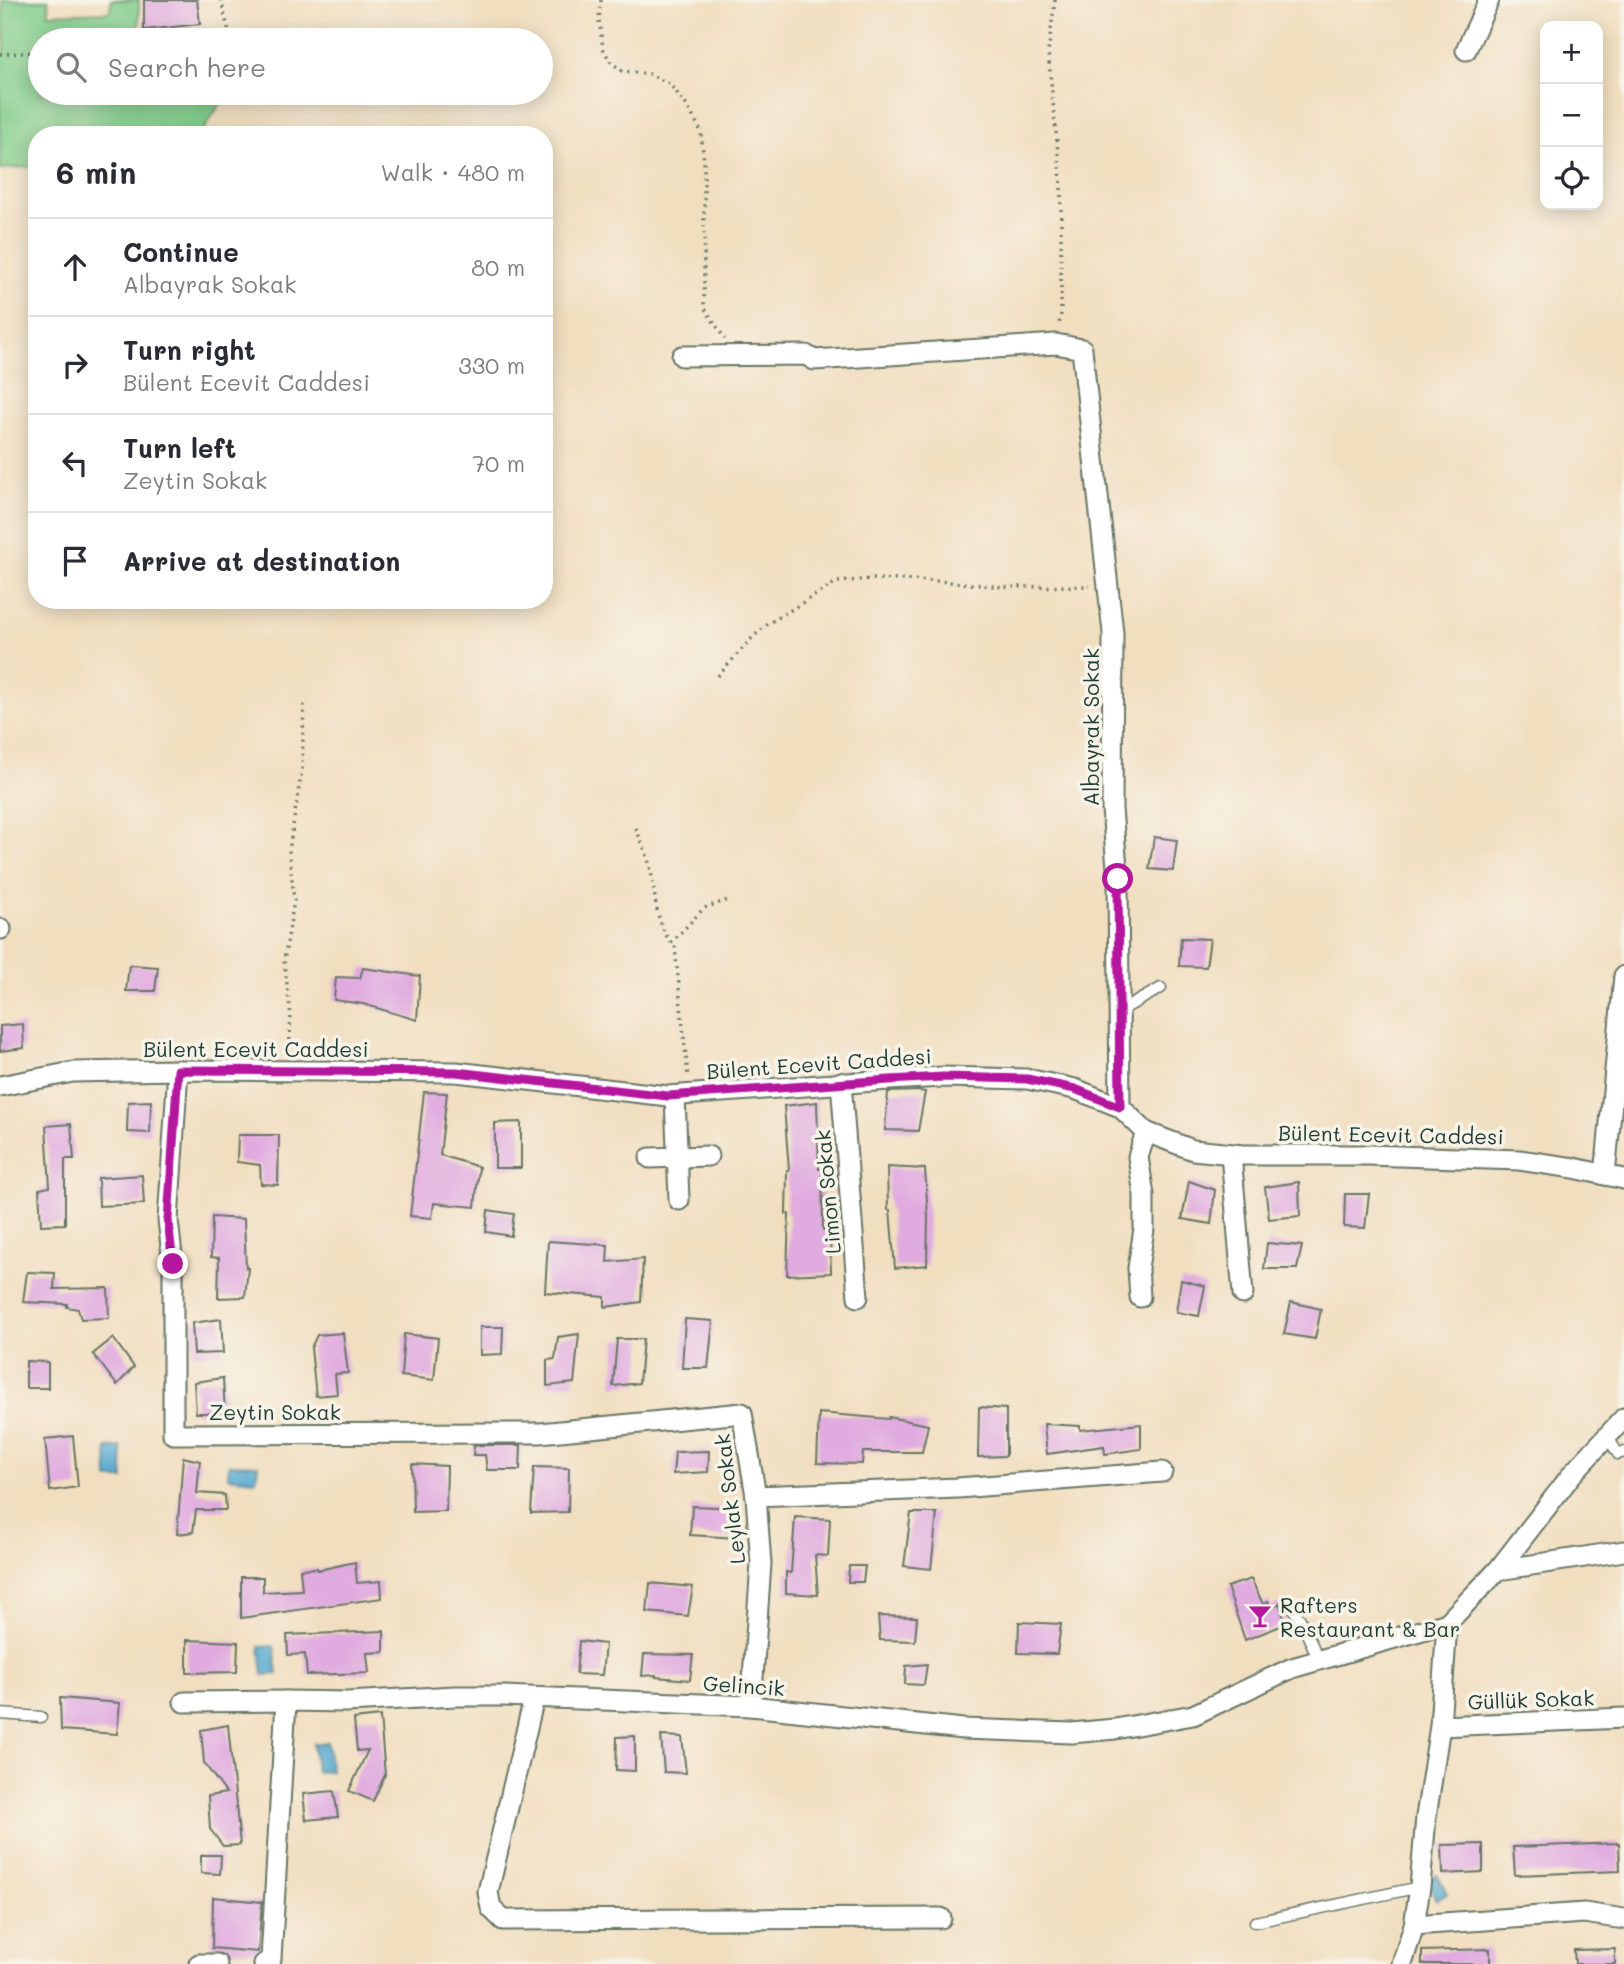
<!DOCTYPE html>
<meta charset="utf-8">
<style>
body{margin:0;font-family:Mali,sans-serif;background:#f7f7f7;color:#2b2b33}
.controls{position:absolute;right:21px;top:21px;display:grid;overflow:hidden;border-radius:14px;box-shadow:0 4px 18px #0003}
.controls button{width:63px;height:63px;display:grid;place-items:center;padding:0;border:0;border-bottom:2px solid #e1e1e2;background:#fff;color:#2b2b33;font:35px sans-serif}
.stop{position:absolute;width:21px;height:21px;margin:-16px;border:5px solid #b5179e;border-radius:50%;background:#fff}
.stop.end{background:#b5179e;border-color:#fff;box-shadow:0 2px 7px #0008}
.list{margin:0;padding:0;list-style:none}
h2{display:flex;justify-content:space-between;align-items:center;height:91px;margin:0;padding:0 28px;font-size:30px}
h2 small{font-size:23px;font-weight:400;color:#7c7c81}
.list li{display:grid;grid-template-columns:46px 1fr auto;gap:21px;align-items:center;box-sizing:border-box;height:98px;padding:0 28px;border-top:2px solid #e1e1e2}
.list b{display:block;font-size:26px;white-space:nowrap}
.list p{margin:0;font-size:23px;white-space:nowrap;color:#7c7c81}
.list em{font-size:23px;font-style:normal;color:#7c7c81}
.icon{flex:none;width:38px;height:38px;fill:none;stroke:currentColor;stroke-width:2;stroke-linecap:round;stroke-linejoin:round}
.map{position:relative;flex:none;width:1624px;height:1964px;overflow:hidden}
.search{position:absolute;background:#fff;box-shadow:0 4px 18px #0003;left:28px;top:28px;width:525px;height:77px;display:flex;align-items:center;gap:18px;box-sizing:border-box;padding:0 24px;border-radius:38px;color:#7c7c81;font-size:26px}
.panel{position:absolute;background:#fff;box-shadow:0 4px 18px #0003;left:28px;top:126px;width:525px;height:483px;border-radius:28px}
.map>svg:first-child{display:block}
.green{fill:#82cd8b;stroke:#508560;stroke-width:2}
.water{fill:#54a8cf;stroke:#3a7282;stroke-width:2}
.building{fill:#e0abdf}
.lines{fill:none;stroke-linecap:round;stroke-linejoin:round}
.lane-casing{stroke:#687565;stroke-width:13}
.street-casing{stroke:#687565;stroke-width:23}
.path{stroke:#687565;stroke-width:3.5;stroke-dasharray:2 5;stroke-linecap:butt}
.lane{stroke:#fff;stroke-width:10}
.street{stroke:#fff;stroke-width:19}
.route{stroke:#b5179e;stroke-width:9}
.labels{text-anchor:middle;dominant-baseline:central;stroke-width:7;stroke-linejoin:round;paint-order:stroke}
.street-label{font-size:21px;fill:#1f3d34;stroke:#f7f3e8}
.poi-label{font-size:21px;fill:#1f3d34;stroke:#f7f3e8;text-anchor:start}
</style>
<div class="map">
<svg width="1624" height="1964" viewBox="0 0 1624 1964">
<rect width="100%" height="100%" fill="#f7f3e8"/>
<filter id="ink" filterUnits="userSpaceOnUse"><feTurbulence type="fractalNoise" baseFrequency=".0143" numOctaves="2"/><feDisplacementMap in="SourceGraphic" scale="14" xChannelSelector="R" yChannelSelector="G"/><feConvolveMatrix kernelMatrix="1 2 1 2 8 2 1 2 1" color-interpolation-filters="sRGB"/></filter>
<filter id="wash" filterUnits="userSpaceOnUse"><feTurbulence type="fractalNoise" baseFrequency=".00686" numOctaves="4" result="noise"/><feDisplacementMap in="SourceGraphic" scale="28" xChannelSelector="R" yChannelSelector="G"/><feGaussianBlur stdDeviation="1.57" result="paint"/><feColorMatrix in="noise" values="0 0 0 0 0 0 0 0 0 0 0 0 0 0 0 0 0 1.4 0 .05"/><feComposite in="paint" operator="in"/></filter>
<g filter="url(#wash)">
<rect width="100%" height="100%" fill="#f1debf"/>
<polygon class="green" points="2,0 48,0 49,14 110,12 111,0 139,0 139,31 200,29 258,40 40,40 40,93 227,93 200,135 37,135 37,166 0,169 0,56 5,50"/>
<g class="water">
<polygon points="121,1447 124,1479 108,1479 107,1448"/>
<polygon points="229,1464 258,1465 256,1480 228,1477"/>
<polygon points="274,1646 278,1674 263,1675 260,1647"/>
<polygon points="327,1742 331,1771 316,1772 313,1744"/>
<polygon points="1437,1875 1447,1894 1437,1900 1427,1880"/>
</g>
<g id="blocks">
<g class="building">
<polygon points="144,0 197,0 200,24 144,30"/>
<polygon points="1154,837 1177,840 1173,871 1149,869"/>
<polygon points="1181,938 1210,939 1206,967 1179,966"/>
<polygon points="129,965 158,967 155,991 126,991"/>
<polygon points="363,968 420,976 417,1020 363,1004 334,1000 336,977 360,978"/>
<polygon points="23,1024 24,1048 0,1051 0,1026"/>
<polygon points="920,1091 925,1092 918,1131 885,1130 888,1092"/>
<polygon points="424,1092 447,1093 440,1155 479,1167 475,1207 434,1203 432,1218 410,1216"/>
<polygon points="151,1101 150,1133 127,1132 128,1102"/>
<polygon points="817,1102 819,1169 822,1169 823,1230 830,1230 831,1273 787,1275 789,1214 786,1214 787,1170 789,1170 784,1106"/>
<polygon points="521,1122 521,1168 495,1168 495,1123"/>
<polygon points="71,1124 74,1159 65,1159 65,1224 41,1225 39,1189 50,1187 46,1126"/>
<polygon points="238,1135 279,1135 278,1185 261,1184 260,1165 237,1162"/>
<polygon points="887,1167 925,1169 928,1217 927,1265 895,1268 890,1210 888,1210"/>
<polygon points="142,1175 144,1204 99,1206 98,1178"/>
<polygon points="1189,1181 1215,1190 1211,1224 1182,1219"/>
<polygon points="1299,1182 1300,1216 1269,1219 1265,1187"/>
<polygon points="1345,1194 1369,1194 1365,1228 1344,1227"/>
<polygon points="488,1210 514,1214 511,1236 486,1232"/>
<polygon points="212,1217 244,1219 246,1268 248,1268 245,1297 218,1298 219,1258 211,1257"/>
<polygon points="548,1241 608,1245 607,1262 643,1259 641,1302 605,1307 605,1297 545,1292"/>
<polygon points="1267,1243 1302,1246 1297,1269 1264,1269"/>
<polygon points="27,1272 55,1273 54,1289 108,1288 109,1318 81,1319 78,1309 67,1307 67,1304 23,1302"/>
<polygon points="1181,1280 1205,1286 1199,1316 1176,1312"/>
<polygon points="1291,1302 1321,1309 1315,1339 1284,1334"/>
<polygon points="221,1319 223,1353 194,1354 192,1323"/>
<polygon points="685,1319 713,1321 708,1368 682,1368"/>
<polygon points="480,1327 503,1327 502,1354 480,1355"/>
<polygon points="343,1333 348,1373 335,1374 337,1394 316,1396 311,1348 317,1335"/>
<polygon points="404,1334 438,1338 434,1380 401,1376"/>
<polygon points="579,1334 574,1383 547,1386 547,1360 555,1359 558,1337"/>
<polygon points="113,1338 134,1367 117,1385 93,1354"/>
<polygon points="617,1339 643,1339 639,1383 613,1386"/>
<polygon points="26,1361 48,1362 48,1388 26,1388"/>
<polygon points="223,1378 225,1413 196,1413 194,1382"/>
<polygon points="979,1407 1006,1409 1006,1456 978,1457"/>
<polygon points="819,1413 889,1419 889,1417 928,1425 922,1452 863,1452 862,1464 817,1463"/>
<polygon points="1044,1424 1080,1426 1080,1430 1141,1424 1141,1449 1105,1454 1104,1446 1047,1454"/>
<polygon points="73,1436 78,1487 50,1491 45,1439"/>
<polygon points="474,1445 521,1445 520,1470 487,1470 485,1455 473,1455"/>
<polygon points="709,1451 708,1472 673,1474 675,1452"/>
<polygon points="183,1457 200,1461 197,1493 225,1495 226,1510 196,1510 193,1532 177,1534"/>
<polygon points="412,1464 447,1466 446,1511 413,1512"/>
<polygon points="534,1467 569,1468 568,1512 531,1513"/>
<polygon points="692,1506 741,1508 737,1538 690,1535"/>
<polygon points="911,1513 937,1513 931,1569 904,1566"/>
<polygon points="795,1517 830,1519 828,1556 815,1555 818,1595 786,1593 786,1572 791,1573"/>
<polygon points="355,1562 357,1583 381,1581 382,1598 241,1618 241,1577 263,1577 263,1592 302,1590 300,1569 317,1568 318,1570"/>
<polygon points="849,1566 865,1566 863,1582 848,1582"/>
<polygon points="1251,1579 1263,1604 1268,1601 1271,1607 1279,1603 1286,1624 1245,1640 1227,1587"/>
<polygon points="650,1583 693,1587 688,1616 647,1612"/>
<polygon points="878,1616 917,1617 915,1641 880,1640"/>
<polygon points="1019,1622 1061,1624 1057,1654 1018,1653"/>
<polygon points="384,1631 384,1652 367,1653 369,1673 307,1675 305,1654 288,1655 287,1635"/>
<polygon points="187,1640 238,1642 237,1672 187,1673"/>
<polygon points="579,1641 605,1644 602,1675 576,1674"/>
<polygon points="644,1654 693,1655 690,1680 656,1677 656,1675 642,1676"/>
<polygon points="927,1664 924,1685 905,1684 906,1666"/>
<polygon points="60,1698 120,1703 117,1734 61,1730"/>
<polygon points="380,1716 385,1775 373,1801 349,1791 368,1750 357,1751 354,1719"/>
<polygon points="228,1725 240,1845 223,1846 210,1829 208,1796 226,1793 204,1763 201,1730"/>
<polygon points="635,1736 635,1771 616,1770 617,1737"/>
<polygon points="661,1736 682,1737 686,1773 664,1772"/>
<polygon points="334,1791 338,1817 306,1820 303,1794"/>
<polygon points="1619,1843 1620,1871 1515,1875 1513,1847"/>
<polygon points="1483,1844 1483,1872 1443,1874 1442,1845"/>
<polygon points="201,1855 221,1855 220,1874 201,1873"/>
<polygon points="213,1897 262,1902 258,1952 212,1948"/>
<polygon points="1490,1949 1490,1964 1422,1964 1422,1951"/>
<polygon points="1615,1949 1615,1964 1575,1964 1574,1950"/>
</g>
</g>
</g>
<g filter="url(#ink)">
<use href="#blocks" fill-opacity="0" stroke="#687565" stroke-width="2"/>
<g class="lines">
<g class="lane-casing">
<g id="lane">
<polyline points="1120,1011 1161,988"/>
<polyline points="1608,1437 1618,1454 1624,1452"/>
<polyline points="1287,1599 1301,1621 1319,1660"/>
<polyline points="0,1714 41,1717"/>
<polyline points="1255,1922 1420,1887"/>
</g>
</g>
<g class="street-casing">
<g id="street">
<polyline points="1466,50 1489,0"/>
<polyline points="682,356 806,355 814,360 1056,344 1082,349 1113,633 1112,809 1118,879 1120,1107"/>
<polyline points="0,929 1,929"/>
<polyline points="178,1070 168,1220 173,1264 173,1434 540,1433 742,1413 756,1496 761,1564 751,1706"/>
<polyline points="841,1082 858,1297"/>
<polyline points="0,1086 73,1072 178,1070 456,1072 668,1096 889,1080 943,1077 1027,1079 1075,1089 1120,1107 1146,1132 1193,1150 1243,1155 1368,1155 1519,1160 1574,1168 1624,1179"/>
<polyline points="675,1096 679,1200"/>
<polyline points="1231,1154 1243,1294"/>
<polyline points="650,1158 708,1156"/>
<polyline points="1605,1175 1624,976"/>
<polyline points="1140,1297 1138,1268 1144,1229 1144,1195 1138,1157 1146,1132"/>
<polyline points="756,1496 958,1488 1162,1472"/>
<polyline points="1498,1570 1624,1551"/>
<polyline points="534,1698 488,1892 491,1908 503,1920 941,1918"/>
<polyline points="184,1702 286,1701"/>
<polyline points="1440,1726 1624,1718"/>
<polyline points="1414,1925 1584,1913 1624,1919"/>
<polyline points="199,1964 217,1964"/>
<polyline points="264,1964 271,1959 286,1701 348,1702 455,1696 503,1696 751,1706 963,1729 1072,1733 1115,1729 1193,1715 1292,1668 1447,1623"/>
<polyline points="1402,1964 1414,1925 1420,1887 1426,1817 1440,1726 1447,1623 1498,1570 1573,1473 1624,1418"/>
</g>
</g>
<g class="path">
<polyline points="221,0 231,40"/>
<polyline points="601,0 599,20 603,48 610,61 622,71 649,74 670,84 687,106 701,131 704,164 704,307 725,339"/>
<polyline points="1055,0 1048,52 1061,182 1061,314 1059,325"/>
<polyline points="147,40 177,38 226,40"/>
<polyline points="0,54 40,52"/>
<polyline points="718,676 752,638 769,623 837,582 871,579 938,581 1004,587 1090,586"/>
<path d="M636,828C640,839 645,849 648,859C657,889 652,923 675,947L688,1076"/>
<polyline points="671,943 704,908 731,899"/>
<polyline points="289,1054 291,1016 284,961 294,901 289,850 302,769 304,702"/>
</g>
<use href="#lane" class="lane"/>
<use href="#street" class="street"/>
</g>
</g>
<g class="lines" filter="url(#ink)">
<polyline class="route" points="173,1264 168,1220 178,1070 456,1072 668,1096 889,1080 943,1077 1027,1079 1075,1089 1120,1107 1118,879"/>
</g>
<defs>
<g id="bar-bare" transform="scale(1.89)"><path d="M-6-5H6L.8 .8V4.5H3.5V6h-7V4.5H-.8V.8Z" fill="#b5179e" stroke="#f7f3e8" stroke-width="2.5" paint-order="stroke"/></g>
</defs>
<g fill-rule="evenodd">
<use href="#bar-bare" x="1260" y="1616"/>
</g>
<g class="labels">
<g class="street-label">
<text transform="translate(1090 727) rotate(-90)">Albayrak Sokak</text>
<text x="256" y="1048">Bülent Ecevit Caddesi</text>
<text transform="translate(819 1063) rotate(-4)">Bülent Ecevit Caddesi</text>
<text transform="translate(1391 1134) rotate(1)">Bülent Ecevit Caddesi</text>
<text transform="translate(827 1192) rotate(-95)">Limon Sokak</text>
<text x="275" y="1411">Zeytin Sokak</text>
<text transform="translate(729 1499) rotate(-97)">Leylak Sokak</text>
<text transform="translate(744 1685) rotate(4)">Gelincik</text>
<text transform="translate(1531 1699) rotate(-2)">Güllük Sokak</text>
</g>
<g class="poi-label">
<text x="1280" y="1604">Rafters<tspan x="1280" dy="24">Restaurant &amp; Bar</tspan></text>
</g>
</g>
</svg>
<div class="controls">
<button>+</button>
<button>−</button>
<button><svg class="icon" aria-label="locate" viewBox="0 0 24 24"><circle cx="12" cy="12" r="6"/><path d="M12 2v4M12 18v4M2 12h4M18 12h4"/></svg></button>
</div>
<div class="stop" style="left:1118px;top:879px"></div>
<div class="stop end" style="left:173px;top:1264px"></div>
<div class="search"><svg class="icon" aria-label="search" viewBox="0 0 24 24"><circle cx="10" cy="10" r="6"/><path d="M15 15l6 6"/></svg>Search here</div>
<section class="panel">
<h2>6 min<small>Walk · 480 m</small></h2>
<ul class="list">
<li><svg class="icon" aria-label="ahead" viewBox="0 0 24 24"><path d="M12 20V5M6 11l6-6 6 6"/></svg><div><b>Continue</b><p>Albayrak Sokak</p></div><em>80 m</em></li>
<li><svg class="icon" aria-label="right" viewBox="0 0 24 24"><path d="M7 20v-9h11M14 6l5 5-5 5"/></svg><div><b>Turn right</b><p>Bülent Ecevit Caddesi</p></div><em>330 m</em></li>
<li><svg class="icon" aria-label="left" viewBox="0 0 24 24"><path d="M17 20v-9H6M10 6l-5 5 5 5"/></svg><div><b>Turn left</b><p>Zeytin Sokak</p></div><em>70 m</em></li>
<li><svg class="icon" aria-label="arrive" viewBox="0 0 24 24"><path d="M6 21V4h12l-3 4 3 4H6"/></svg><div><b>Arrive at destination</b></div></li>
</ul>
</section>
</div>
